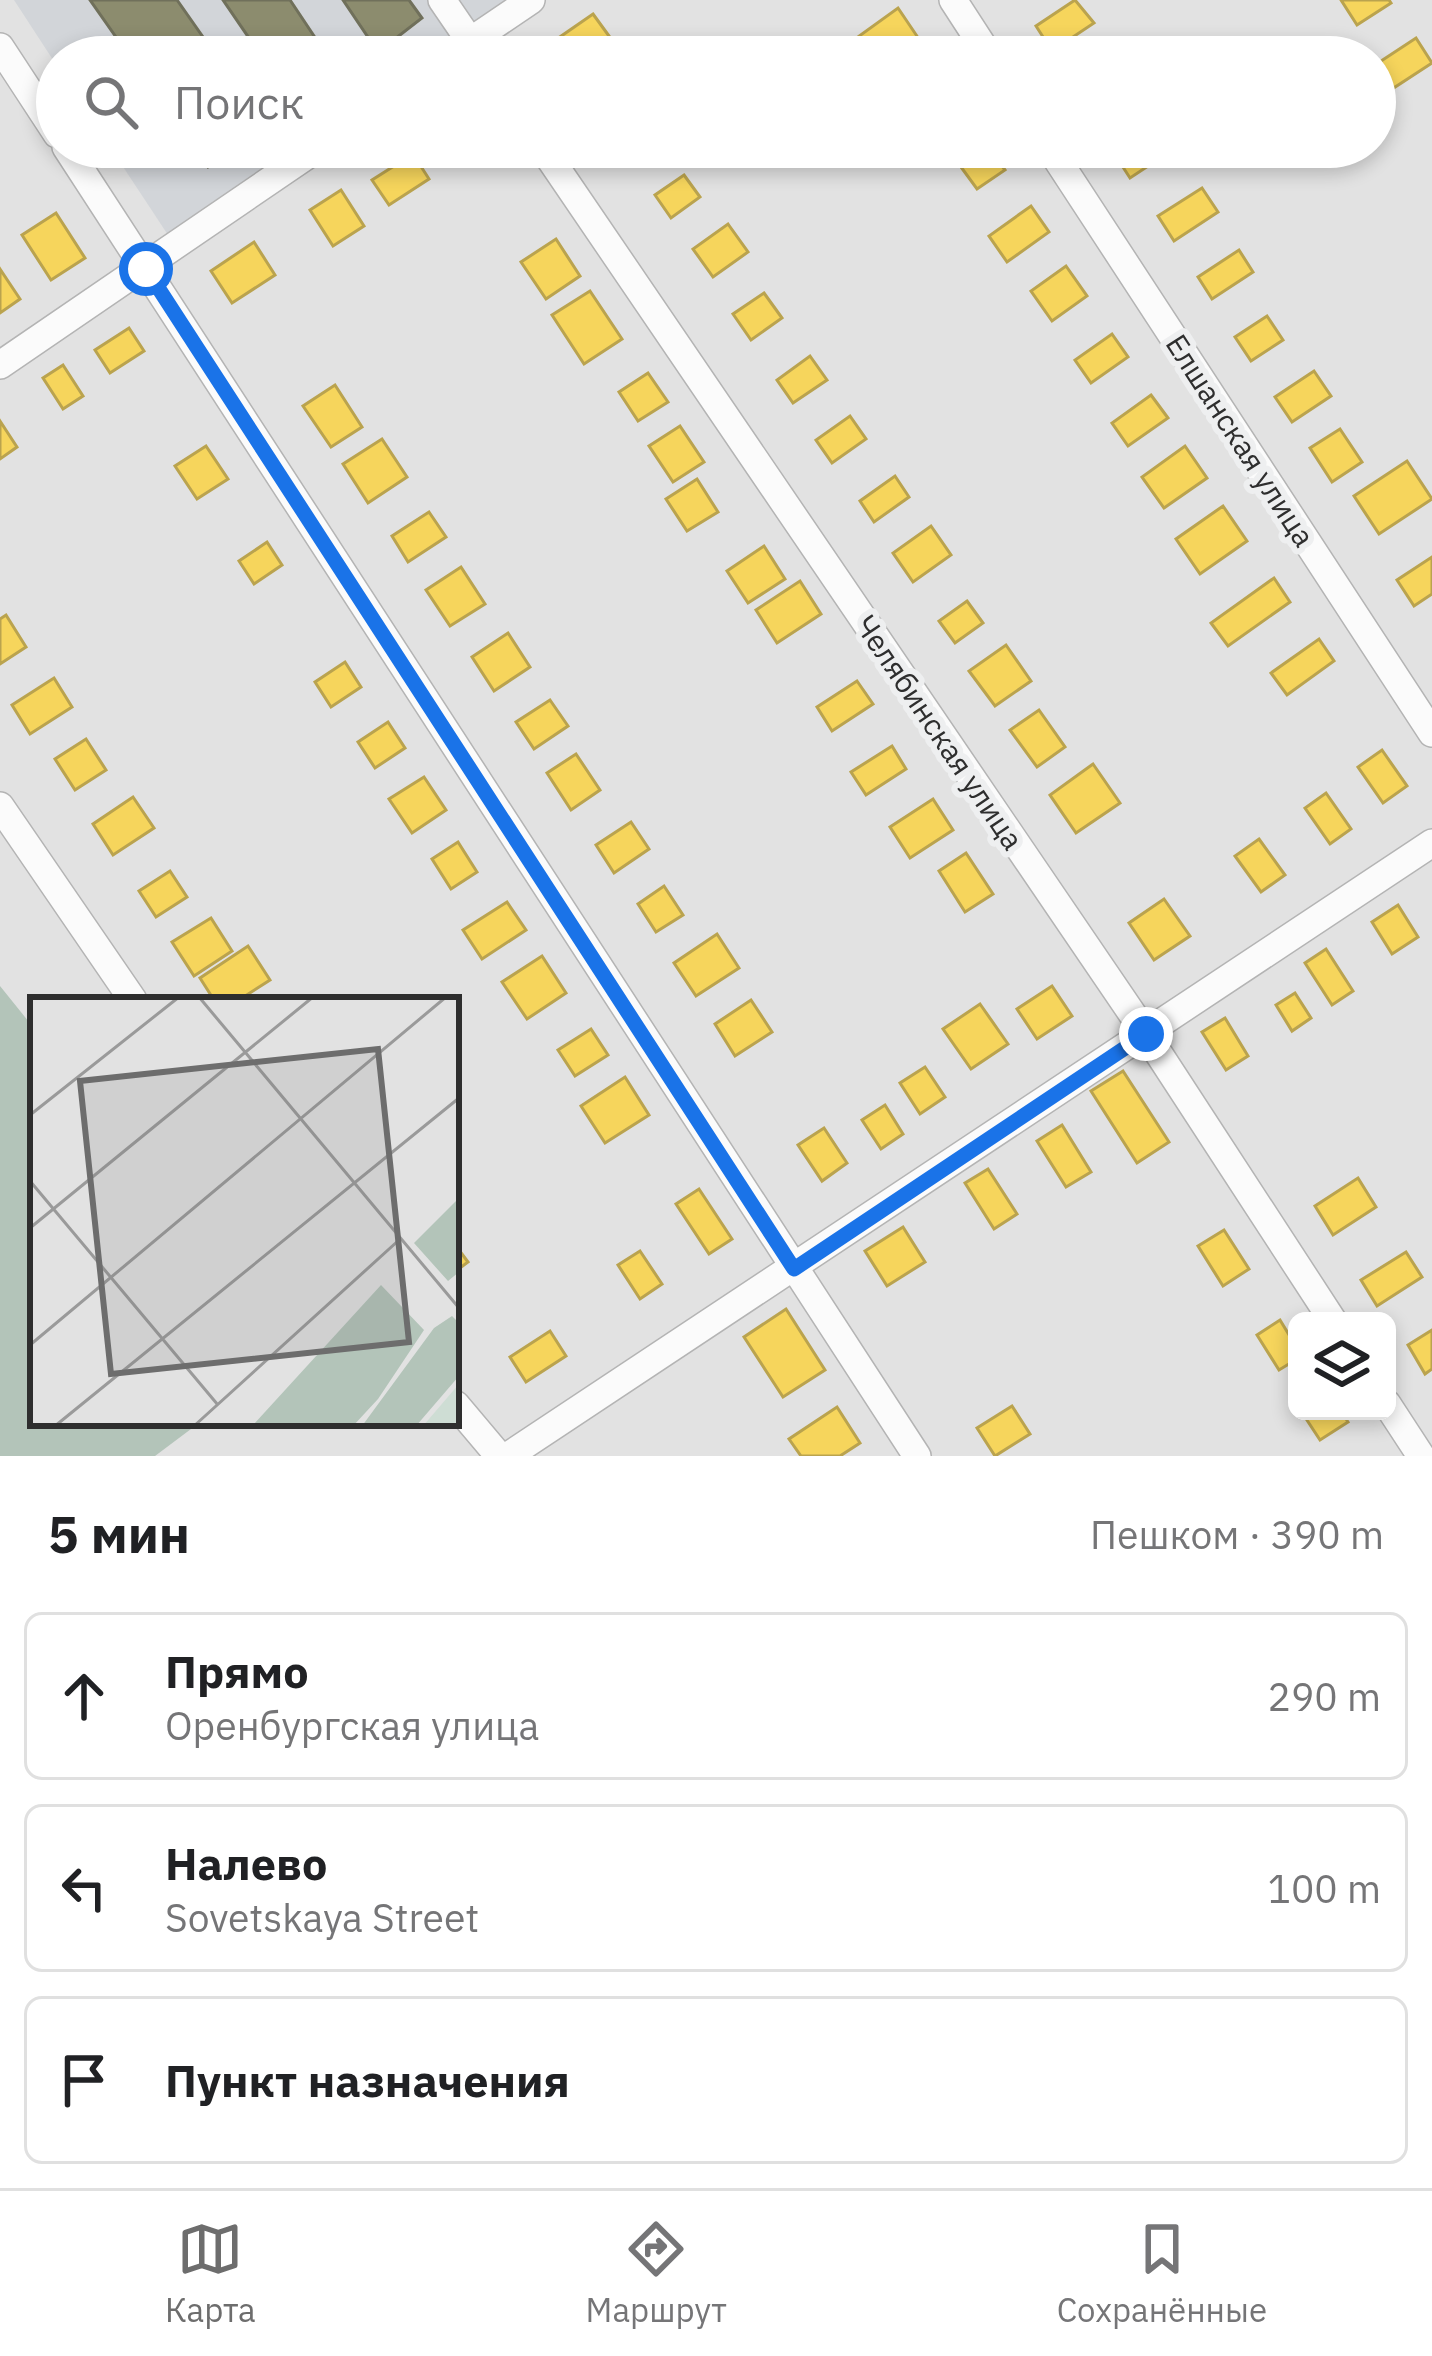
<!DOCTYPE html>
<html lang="ru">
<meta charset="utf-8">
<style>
body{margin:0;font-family:"IBM Plex Sans",sans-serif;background:#f2f2f2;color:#202124}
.controls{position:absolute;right:36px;bottom:36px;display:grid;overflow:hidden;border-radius:18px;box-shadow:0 6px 18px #0003}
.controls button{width:108px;height:108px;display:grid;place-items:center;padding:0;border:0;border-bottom:3px solid #e0e0e0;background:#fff;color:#202124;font:60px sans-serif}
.stop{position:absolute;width:36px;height:36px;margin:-27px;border:9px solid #1a73e8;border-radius:50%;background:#fff}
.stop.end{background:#1a73e8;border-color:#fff;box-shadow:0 3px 12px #0008}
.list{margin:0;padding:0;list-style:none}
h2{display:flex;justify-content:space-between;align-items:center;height:156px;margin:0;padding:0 48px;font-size:51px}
h2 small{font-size:39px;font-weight:400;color:#757577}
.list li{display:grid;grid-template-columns:78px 1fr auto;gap:36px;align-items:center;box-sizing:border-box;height:168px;margin:0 24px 24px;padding:0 24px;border:3px solid #e0e0e0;border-radius:18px}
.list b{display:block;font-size:45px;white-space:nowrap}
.list p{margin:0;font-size:39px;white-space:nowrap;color:#757577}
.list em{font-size:39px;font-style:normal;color:#757577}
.icon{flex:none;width:66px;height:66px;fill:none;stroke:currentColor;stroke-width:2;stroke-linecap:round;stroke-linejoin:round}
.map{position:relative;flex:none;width:1432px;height:1456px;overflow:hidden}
.search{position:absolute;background:#fff;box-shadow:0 6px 18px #0003;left:36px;right:36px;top:36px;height:132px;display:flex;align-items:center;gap:30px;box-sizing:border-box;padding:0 42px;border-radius:66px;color:#757577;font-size:45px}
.sheet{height:732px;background:#fff}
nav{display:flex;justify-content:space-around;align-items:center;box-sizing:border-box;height:168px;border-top:3px solid #e0e0e0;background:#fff;font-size:33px;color:#757577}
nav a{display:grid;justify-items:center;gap:6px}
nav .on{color:#6d6d6d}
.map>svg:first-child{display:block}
.built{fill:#d2d5d9}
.forest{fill:#b3c4b9}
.homes{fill:#f6d55c;stroke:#baa34e;stroke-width:3}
.industry{fill:#8c8c6e;stroke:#70705b;stroke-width:3}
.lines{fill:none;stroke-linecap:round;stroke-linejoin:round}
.street-casing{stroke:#b4b4b4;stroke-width:30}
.street{stroke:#fbfbfb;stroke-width:27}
.route{stroke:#1a73e8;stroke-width:15}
.labels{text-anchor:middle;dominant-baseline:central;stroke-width:12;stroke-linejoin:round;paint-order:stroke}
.street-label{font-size:30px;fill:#2e2e2e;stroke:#eeeff0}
.inset-road{fill:none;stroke:#9a9a9a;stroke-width:3}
.view{fill:#6d6d6d;fill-opacity:0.15;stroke:#6d6d6d;stroke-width:6}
.inset-edge{fill:none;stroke:#2e2e2e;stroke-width:6}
</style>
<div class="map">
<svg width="1432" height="1456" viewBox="0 0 1432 1456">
<rect width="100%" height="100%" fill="#e2e2e2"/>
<g class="built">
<polygon points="14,0 510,0 428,57 57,57 57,66"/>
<polygon points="110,147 299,147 170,238"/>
</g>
<polygon class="forest" points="0,986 33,1027 33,1423 199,1423 155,1456 0,1456"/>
<g class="homes">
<polygon points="1075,0 1094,23 1052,51 1036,26"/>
<polygon points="1341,0 1389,0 1391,3 1357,25"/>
<polygon points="898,8 923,45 906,57 867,57 855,39"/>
<polygon points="593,14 617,47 603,57 569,57 557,39"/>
<polygon points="1416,38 1432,63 1389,91 1375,65"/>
<polygon points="1110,147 1177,147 1130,178"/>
<polygon points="989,148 1005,170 977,189 961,167"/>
<polygon points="413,154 429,179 389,205 372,180"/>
<polygon points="684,175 700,197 671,218 655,195"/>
<polygon points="1202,188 1218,212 1174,241 1158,216"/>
<polygon points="341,190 364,226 333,246 310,210"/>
<polygon points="1031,206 1049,232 1007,262 989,236"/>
<polygon points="56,213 85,258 51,280 22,235"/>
<polygon points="728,224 748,252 713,277 693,249"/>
<polygon points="556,239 580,276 546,299 521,262"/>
<polygon points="254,242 275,275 232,303 211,271"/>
<polygon points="1239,250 1253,272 1212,299 1198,277"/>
<polygon points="1066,266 1087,296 1052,321 1031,291"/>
<polygon points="0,269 20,299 0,313"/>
<polygon points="590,291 622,339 584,364 552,315"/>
<polygon points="764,293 782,318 751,340 733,314"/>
<polygon points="1267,316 1283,340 1251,361 1235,337"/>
<polygon points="129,328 144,351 110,373 95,350"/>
<polygon points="1112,334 1128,357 1091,383 1075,360"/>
<polygon points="810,356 827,380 793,403 777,380"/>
<polygon points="63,365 83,396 63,409 43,378"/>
<polygon points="1314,371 1331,396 1292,422 1275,397"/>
<polygon points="648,373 668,402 638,421 619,392"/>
<polygon points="335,385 362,427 331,447 303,406"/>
<polygon points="1151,395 1168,418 1128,446 1112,423"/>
<polygon points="850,416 866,439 832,463 816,440"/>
<polygon points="0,421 17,447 0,459"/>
<polygon points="680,426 704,462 673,482 649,446"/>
<polygon points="1340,429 1362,462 1332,482 1310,448"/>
<polygon points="382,439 407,477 368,503 343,464"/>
<polygon points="206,446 228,479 197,499 175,466"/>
<polygon points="1185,446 1207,478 1164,508 1142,477"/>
<polygon points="1407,461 1432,499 1379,534 1354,496"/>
<polygon points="895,476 909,497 874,522 860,501"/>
<polygon points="697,479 718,512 687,531 666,499"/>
<polygon points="1223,506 1247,541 1200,574 1176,539"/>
<polygon points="429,512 446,537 408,562 392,536"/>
<polygon points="931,526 951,555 913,582 893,553"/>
<polygon points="267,542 282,565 254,584 239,561"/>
<polygon points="764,546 785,579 748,603 727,571"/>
<polygon points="1432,557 1432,594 1414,606 1397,580"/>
<polygon points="461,567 485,604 450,626 426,590"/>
<polygon points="1274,578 1290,602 1228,646 1211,623"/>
<polygon points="800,581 821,614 777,643 756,610"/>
<polygon points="967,601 983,623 955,643 939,621"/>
<polygon points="6,615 26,647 0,664 0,619"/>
<polygon points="508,633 530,667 494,691 472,657"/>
<polygon points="1319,639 1334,661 1287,695 1271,673"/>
<polygon points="1006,645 1031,681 995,706 969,671"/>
<polygon points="345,662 361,687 331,707 315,682"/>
<polygon points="54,678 72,707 30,734 12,705"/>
<polygon points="857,681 873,704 832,731 817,707"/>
<polygon points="550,700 568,726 534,749 516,722"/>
<polygon points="1039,710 1065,747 1037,767 1010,730"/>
<polygon points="388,722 405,748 375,768 358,742"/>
<polygon points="86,739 106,770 75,790 55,759"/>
<polygon points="892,746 906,769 866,795 851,772"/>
<polygon points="1382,750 1407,786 1383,803 1358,767"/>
<polygon points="576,754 600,790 571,810 547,773"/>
<polygon points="1093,764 1120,803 1076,833 1050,795"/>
<polygon points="424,777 446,810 412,833 389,799"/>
<polygon points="1326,793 1351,829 1330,844 1305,808"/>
<polygon points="133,797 154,828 113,855 93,824"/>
<polygon points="933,799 953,830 910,858 890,827"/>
<polygon points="631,822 649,849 614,873 596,845"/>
<polygon points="1259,839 1285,875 1261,892 1235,856"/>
<polygon points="458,842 477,872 451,889 432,859"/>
<polygon points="966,853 993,894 965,912 939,871"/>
<polygon points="170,871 187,897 156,917 139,891"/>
<polygon points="664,886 683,915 656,932 638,904"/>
<polygon points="1164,899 1190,936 1154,960 1129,923"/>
<polygon points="507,902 526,930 482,959 463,930"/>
<polygon points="1398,905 1418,937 1392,954 1372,922"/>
<polygon points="211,918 232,951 194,976 172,942"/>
<polygon points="717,934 739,968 696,996 674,963"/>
<polygon points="248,946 270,980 239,1000 214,1000 200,978"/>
<polygon points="1326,949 1353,991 1332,1005 1305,963"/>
<polygon points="542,956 566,993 527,1019 502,982"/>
<polygon points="1052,986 1072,1016 1037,1039 1017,1009"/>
<polygon points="1295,993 1311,1018 1292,1031 1276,1005"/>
<polygon points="751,1000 772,1032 735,1056 715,1024"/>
<polygon points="980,1004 1008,1044 971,1069 943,1029"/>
<polygon points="1225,1018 1248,1056 1226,1070 1202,1032"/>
<polygon points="591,1029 608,1055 575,1076 558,1050"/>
<polygon points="925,1067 945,1097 920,1114 900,1083"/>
<polygon points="1123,1071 1169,1142 1137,1163 1091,1091"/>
<polygon points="625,1077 649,1115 605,1143 581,1106"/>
<polygon points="885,1105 903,1134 881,1149 862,1120"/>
<polygon points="1062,1125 1091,1172 1066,1187 1037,1141"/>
<polygon points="824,1128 847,1163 822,1181 798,1145"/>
<polygon points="988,1169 1017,1214 994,1229 965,1183"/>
<polygon points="1358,1178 1376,1207 1333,1235 1315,1206"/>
<polygon points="699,1189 732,1239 709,1254 676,1204"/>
<polygon points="903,1227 925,1262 887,1286 865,1251"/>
<polygon points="1224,1230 1249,1269 1223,1286 1198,1246"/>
<polygon points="456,1246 468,1262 456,1271"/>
<polygon points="640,1251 662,1284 640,1299 618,1265"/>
<polygon points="1406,1252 1422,1277 1377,1306 1361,1280"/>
<polygon points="786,1309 825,1370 783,1397 744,1337"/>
<polygon points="1280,1320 1297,1348 1297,1359 1279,1370 1257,1335"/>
<polygon points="1432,1330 1432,1369 1425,1374 1408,1345"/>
<polygon points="550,1331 566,1356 526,1382 510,1357"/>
<polygon points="1012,1406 1030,1434 995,1456 977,1428"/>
<polygon points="837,1407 860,1443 840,1456 801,1456 789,1439"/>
<polygon points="1301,1411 1341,1411 1348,1422 1320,1440"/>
</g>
<g class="industry">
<polygon points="90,0 177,0 217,57 130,57"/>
<polygon points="223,0 290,0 328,57 262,57"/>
<polygon points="343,0 409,0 422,18 378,52"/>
<polygon points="194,147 236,147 208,167"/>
</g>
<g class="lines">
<g class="street-casing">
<g id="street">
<polyline points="442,0 481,57"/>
<polyline points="953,0 990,57"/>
<polyline points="0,47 57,134"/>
<polyline points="447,57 531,0"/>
<polyline points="66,147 917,1456"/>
<polyline points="542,147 1146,1034 1333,1321"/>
<polyline points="1049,147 1432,733"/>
<polyline points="0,365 319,147"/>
<polyline points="0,806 133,1000"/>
<polyline points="1387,1404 1421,1456"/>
<polyline points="456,1405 499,1456"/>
<polyline points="508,1456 1432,843"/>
</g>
</g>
<use href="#street" class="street"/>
</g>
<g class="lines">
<polyline class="route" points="146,269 794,1269 1146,1034"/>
</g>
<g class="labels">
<g class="street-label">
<text transform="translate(1241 440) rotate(57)">Елшанская улица</text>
<text transform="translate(940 732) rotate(56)">Челябинская улица</text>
</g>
</g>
<g transform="translate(30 997)">
<rect width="429" height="429" fill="#e2e2e2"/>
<path d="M429,387V429H393Z" fill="#ceddd4"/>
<path d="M429,201V275L418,284L384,246ZM351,288L394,333L348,402L323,429L223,428ZM422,319L429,326V379L386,429H332L404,331Z" fill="#b3c4b9"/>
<path class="inset-road" d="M169,0L429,311M0,118L149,0M0,184L188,408M0,231L283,0M0,348L416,0M25,429L429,101M164,429L369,243"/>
<path class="view" d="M348,52L379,345L81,377L50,84Z"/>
<rect width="429" height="429" class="inset-edge"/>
</g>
</svg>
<div class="controls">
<button><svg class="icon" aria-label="layers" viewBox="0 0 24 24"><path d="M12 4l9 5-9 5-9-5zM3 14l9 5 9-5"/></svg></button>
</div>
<div class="stop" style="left:146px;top:269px"></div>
<div class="stop end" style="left:1146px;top:1034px"></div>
<div class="search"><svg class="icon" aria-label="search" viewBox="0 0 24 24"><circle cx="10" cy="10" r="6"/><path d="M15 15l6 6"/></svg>Поиск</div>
</div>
<section class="sheet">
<h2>5 мин<small>Пешком · 390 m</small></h2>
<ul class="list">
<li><svg class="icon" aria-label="ahead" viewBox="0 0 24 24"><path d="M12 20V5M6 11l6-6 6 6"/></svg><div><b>Прямо</b><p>Оренбургская улица</p></div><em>290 m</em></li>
<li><svg class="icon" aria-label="left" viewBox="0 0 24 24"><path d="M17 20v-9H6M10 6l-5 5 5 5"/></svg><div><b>Налево</b><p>Sovetskaya Street</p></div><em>100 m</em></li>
<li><svg class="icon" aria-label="arrive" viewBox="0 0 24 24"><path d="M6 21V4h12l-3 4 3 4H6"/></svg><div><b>Пункт назначения</b></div></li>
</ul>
</section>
<nav>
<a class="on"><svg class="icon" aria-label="map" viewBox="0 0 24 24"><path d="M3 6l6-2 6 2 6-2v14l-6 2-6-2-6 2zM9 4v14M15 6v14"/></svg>Карта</a>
<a><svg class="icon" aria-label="directions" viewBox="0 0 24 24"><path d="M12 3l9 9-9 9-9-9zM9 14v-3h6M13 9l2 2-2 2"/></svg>Маршрут</a>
<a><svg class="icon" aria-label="saved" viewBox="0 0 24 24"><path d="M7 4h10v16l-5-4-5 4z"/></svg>Сохранённые</a>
</nav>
